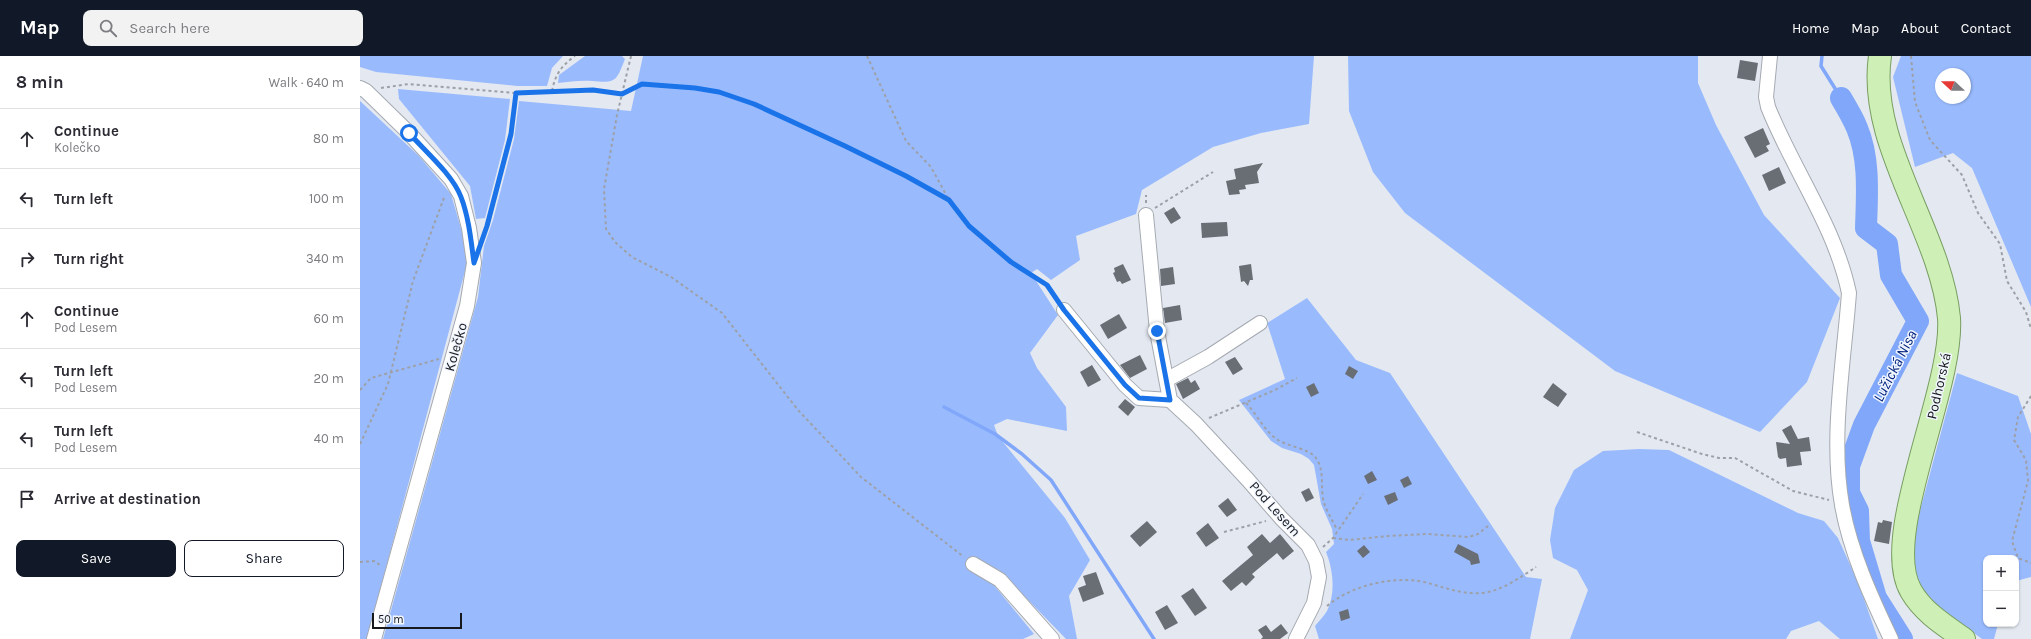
<!DOCTYPE html>
<meta charset="utf-8">
<style>
body{margin:0;font-family:Karla,sans-serif;background:#f2f2f3;color:#2b2b33}
.controls{position:absolute;right:12px;bottom:12px;display:grid;overflow:hidden;border-radius:8px;box-shadow:0 1px 3px #0004}
.controls button{width:36px;height:36px;display:grid;place-items:center;padding:0;border:0;border-bottom:1px solid #e1e1e2;background:#fff;color:#2b2b33;font:20px sans-serif}
.compass{position:absolute;left:1575px;top:12px;width:36px;height:36px;border-radius:50%;background:#fff;box-shadow:0 1px 3px #0004;rotate:292deg}
.scale{position:absolute;left:12px;bottom:10px;width:90px;box-sizing:border-box;padding-left:4px;border:2px solid #16181b;border-top:0;font-size:11px;line-height:14px;white-space:nowrap;color:#16181b;-webkit-text-stroke:3px #f1f6fe;paint-order:stroke}
.stop{position:absolute;width:12px;height:12px;margin:-9px;border:3px solid #1a73e8;border-radius:50%;background:#fff}
.stop.end{background:#1a73e8;border-color:#fff;box-shadow:0 1px 4px #0008}
.list{margin:0;padding:0;list-style:none}
h2{display:flex;justify-content:space-between;align-items:center;height:52px;margin:0;padding:0 16px;font-size:17px}
h2 small{font-size:13px;font-weight:400;color:#7c7c81}
.list li{display:grid;grid-template-columns:26px 1fr auto;gap:12px;align-items:center;box-sizing:border-box;height:60px;padding:0 16px;border-top:1px solid #e1e1e2}
.list b{display:block;font-size:15px;white-space:nowrap}
.list p{margin:0;font-size:13px;white-space:nowrap;color:#7c7c81}
.list em{font-size:13px;font-style:normal;color:#7c7c81}
.actions{display:flex;gap:8px;padding:12px 16px}
.actions a{flex:1;padding:9px 0;border:1px solid #111827;border-radius:8px;text-align:center;font-size:14px;color:#111827}
.actions .main{background:#111827;color:#fff}
.icon{flex:none;width:22px;height:22px;fill:none;stroke:currentColor;stroke-width:2;stroke-linecap:round;stroke-linejoin:round}
.map{position:relative;flex:none;width:1671px;height:583px;overflow:hidden}
header{display:flex;align-items:center;gap:24px;box-sizing:border-box;height:56px;padding:0 20px;background:#111827;color:#fff}
header strong{font-size:19px}
nav{display:flex;gap:22px;margin-inline-start:auto;font-size:14px}
.search{width:280px;height:36px;background:#f2f2f3;display:flex;align-items:center;gap:10px;box-sizing:border-box;padding:0 14px;border-radius:8px;color:#7c7c81;font-size:15px}
main{display:flex}
aside{flex:1;background:#fff}
.map>svg:first-child{display:block}
.green{fill:#99bbfe;fill-rule:evenodd}
.lines{fill:none;stroke-linecap:round;stroke-linejoin:round}
.stream{stroke:#80a7f9;stroke-width:3.5}
.river{stroke:#80a7f9;stroke-width:22}
.building{fill:#696d74}
.street-casing{stroke:#a5aab2;stroke-width:16}
.primary-casing{stroke:#789e61;stroke-width:24}
.path{stroke:#9da0a7;stroke-width:2;stroke-dasharray:3 3;stroke-linecap:butt}
.street{stroke:#fff;stroke-width:14}
.primary{stroke:#cef0b7;stroke-width:22}
.route{stroke:#1a73e8;stroke-width:5}
.labels{text-anchor:middle;dominant-baseline:central;stroke-width:3;stroke-linejoin:round;paint-order:stroke}
.street-label{font-size:14px;fill:#16181b;stroke:#f1f6fe}
.water-label{font-size:15px;font-style:italic;fill:#03237f;stroke:#f1f6fe}
</style>
<header>
<strong>Map</strong>
<div class="search"><svg class="icon" aria-label="search" viewBox="0 0 24 24"><circle cx="10" cy="10" r="6"/><path d="M15 15l6 6"/></svg>Search here</div>
<nav><a>Home</a><a>Map</a><a>About</a><a>Contact</a></nav>
</header>
<main>
<aside>
<h2>8 min<small>Walk · 640 m</small></h2>
<ul class="list">
<li><svg class="icon" aria-label="ahead" viewBox="0 0 24 24"><path d="M12 20V5M6 11l6-6 6 6"/></svg><div><b>Continue</b><p>Kolečko</p></div><em>80 m</em></li>
<li><svg class="icon" aria-label="left" viewBox="0 0 24 24"><path d="M17 20v-9H6M10 6l-5 5 5 5"/></svg><div><b>Turn left</b></div><em>100 m</em></li>
<li><svg class="icon" aria-label="right" viewBox="0 0 24 24"><path d="M7 20v-9h11M14 6l5 5-5 5"/></svg><div><b>Turn right</b></div><em>340 m</em></li>
<li><svg class="icon" aria-label="ahead" viewBox="0 0 24 24"><path d="M12 20V5M6 11l6-6 6 6"/></svg><div><b>Continue</b><p>Pod Lesem</p></div><em>60 m</em></li>
<li><svg class="icon" aria-label="left" viewBox="0 0 24 24"><path d="M17 20v-9H6M10 6l-5 5 5 5"/></svg><div><b>Turn left</b><p>Pod Lesem</p></div><em>20 m</em></li>
<li><svg class="icon" aria-label="left" viewBox="0 0 24 24"><path d="M17 20v-9H6M10 6l-5 5 5 5"/></svg><div><b>Turn left</b><p>Pod Lesem</p></div><em>40 m</em></li>
<li><svg class="icon" aria-label="arrive" viewBox="0 0 24 24"><path d="M6 21V4h12l-3 4 3 4H6"/></svg><div><b>Arrive at destination</b></div></li>
</ul>
<div class="actions"><a class="main">Save</a><a>Share</a></div>
</aside>
<div class="map">
<svg width="1671" height="583" viewBox="0 0 1671 583">
<rect width="100%" height="100%" fill="#e4e8f1"/>
<g class="green">
<polygon points="0,0 203,0 192,12 187,30 157,30 16,16 0,11"/>
<path d="M225,0H262L265,3C256,26 256,27 232,25C221,24 209,26 198,27L199,19Z"/>
<polygon points="283,0 954,0 949,68 901,77 853,91 782,134 776,158 716,180 720,204 691,224 677,213 671,217 698,259 670,297 677,312 706,351 707,375 647,363 634,369 638,380 705,462 730,504 709,540 717,583 706,583 638,513 633,528 674,578 663,583 23,583 118,241 124,190 133,164 154,83 159,45 271,55"/>
<polygon points="988,0 1338,0 1338,27 1356,69 1404,159 1480,242 1447,326 1400,376 1255,315 1045,157 1013,116 989,55"/>
<path d="M1541,0H1671V251L1612,112L1593,97L1555,111L1533,21ZM1581,18H1605V42H1581Z"/>
<polygon points="38,33 150,43 145,84 125,162 116,163 110,130 39,43"/>
<polygon points="0,45 59,100 91,138 109,200 7,583 0,583"/>
<path d="M947,242L996,304L1030,317L1166,521L1182,523L1170,583H959L955,570C959,565 964,560 967,555C976,537 973,513 966,496L974,488L972,473L961,448L954,409L949,403L941,398L922,392L911,385L879,344L925,323L907,267Z"/>
<polygon points="1597,317 1658,340 1671,378 1671,521 1656,525 1656,502 1626,502 1626,568 1638,568 1634,583 1622,583 1560,537 1551,488"/>
<polygon points="1279,393 1309,394 1438,457 1464,465 1478,482 1498,526 1518,583 1480,583 1459,565 1431,575 1426,583 1210,583 1228,534 1217,514 1193,502 1190,484 1195,452 1214,414 1243,395"/>
</g>
<g class="lines">
<g class="stream">
<polyline points="1462,0 1461,10 1481,42"/>
<polyline points="584,351 635,378 662,398 691,424 794,583"/>
</g>
<path class="river" d="M1481,42C1487,52 1493,62 1497,72C1510,103 1507,139 1506,172L1527,188L1531,219L1558,265L1504,369L1489,410V437L1498,455L1499,485L1516,542L1542,583"/>
</g>
<g class="building">
<polygon points="1380,4 1398,7 1395,25 1377,22"/>
<polygon points="1403,72 1410,88 1406,90 1409,95 1395,102 1384,81"/>
<polygon points="903,107 897,116 899,127 885,129 886,133 879,134 880,138 869,139 866,125 876,123 874,113"/>
<polygon points="1419,111 1426,127 1409,135 1402,119"/>
<polygon points="814,151 821,162 811,168 804,157"/>
<polygon points="867,166 868,180 842,182 841,167"/>
<polygon points="763,208 771,224 762,228 760,225 757,226 753,217 755,216 754,212"/>
<polygon points="891,208 893,224 890,224 888,230 884,225 881,226 879,210"/>
<polygon points="813,211 815,228 801,230 800,213"/>
<polygon points="820,249 822,264 805,267 803,252"/>
<polygon points="759,258 767,272 748,283 740,269"/>
<polygon points="780,299 787,313 770,322 760,309"/>
<polygon points="875,301 883,313 873,319 865,306"/>
<polygon points="732,309 741,324 728,331 720,316"/>
<polygon points="989,310 998,315 993,323 985,318"/>
<polygon points="828,322 831,327 835,324 840,333 823,343 816,328"/>
<polygon points="954,327 959,337 951,341 946,331"/>
<polygon points="1193,327 1207,338 1198,351 1183,341"/>
<polygon points="765,343 775,351 768,360 758,351"/>
<polygon points="1431,369 1438,383 1449,381 1451,395 1440,396 1442,409 1427,411 1426,402 1420,403 1418,401 1416,386 1430,388 1422,374"/>
<polygon points="1012,415 1017,424 1008,428 1004,420"/>
<polygon points="1048,420 1052,428 1044,432 1040,424"/>
<polygon points="949,432 954,442 946,446 941,436"/>
<polygon points="1035,436 1038,444 1028,449 1024,440"/>
<polygon points="868,442 877,454 867,461 858,450"/>
<polygon points="1523,464 1532,466 1529,488 1514,485 1518,466 1522,467"/>
<polygon points="787,465 797,476 780,491 770,480"/>
<polygon points="848,467 859,482 846,491 836,477"/>
<polygon points="902,478 910,487 920,478 934,495 923,504 917,497 892,518 895,521 886,530 882,526 871,535 862,525 893,499 887,491"/>
<polygon points="1098,488 1118,498 1120,507 1111,509 1110,505 1094,496"/>
<polygon points="1004,489 1010,496 1003,502 997,495"/>
<polygon points="736,516 744,538 723,546 718,532 726,529 723,520"/>
<polygon points="833,532 847,552 835,560 821,540"/>
<polygon points="807,549 818,567 805,574 795,556"/>
<polygon points="988,553 990,562 981,565 979,556"/>
<polygon points="921,568 928,577 920,583 901,583 903,581 898,574 906,569 911,576"/>
</g>
<g class="lines">
<g class="street-casing">
<g id="street">
<path d="M1410,0L1406,41L1408,51C1433,114 1475,170 1489,237C1484,305 1470,382 1482,449C1490,495 1511,541 1531,583"/>
<polyline points="0,32 6,35 49,77 91,123 101,140 109,172 114,207 107,250 14,583"/>
<polyline points="786,159 797,275 810,344 836,368 888,424 921,462 948,489 956,505 959,521 954,547 936,583"/>
<polyline points="704,254 765,329 779,342 810,344"/>
<polyline points="808,323 848,301 900,267"/>
<polyline points="613,508 640,524 692,583"/>
</g>
</g>
<g class="primary-casing">
<path id="primary" d="M1520,0C1507,89 1581,175 1589,262C1594,332 1519,481 1551,535C1563,556 1584,569 1604,583"/>
</g>
<g class="path">
<polyline points="271,0 257,59 244,133 246,173 255,186 272,201 311,221 362,257 438,354 501,421 604,501"/>
<polyline points="507,0 546,85 571,111 589,144 609,170 651,206 687,229 697,245"/>
<polyline points="1551,0 1555,46 1570,84 1602,119 1618,157 1640,188 1647,225 1666,256 1671,273"/>
<polyline points="21,32 49,28 155,37 233,34 262,37 282,28 295,28 359,36 394,48 485,90 547,120 589,144"/>
<path d="M192,35C195,19 201,10 215,0"/>
<polyline points="786,147 786,139"/>
<polyline points="795,152 853,116"/>
<polyline points="124,182 151,78 155,37"/>
<polyline points="0,334 11,322 79,303"/>
<polyline points="1671,340 1658,361 1654,384 1666,404 1668,425 1652,485 1658,502 1671,507"/>
<path d="M886,347C897,358 904,375 918,384C927,390 950,393 956,402C965,414 960,433 964,447C967,456 973,465 977,474"/>
<polyline points="849,362 915,334 937,322"/>
<polyline points="1277,376 1342,398 1359,402 1375,402 1433,435 1469,444"/>
<polyline points="0,388 28,328 53,225 85,139"/>
<polyline points="864,476 906,465"/>
<polyline points="973,482 989,484 1028,480 1067,478 1109,481 1118,478 1128,470"/>
<polyline points="963,491 973,482 1003,438"/>
<polyline points="0,506 15,505 21,510"/>
<path d="M967,550C991,530 1028,521 1059,525C1080,529 1099,539 1121,537C1140,536 1161,521 1176,511"/>
</g>
<use href="#street" class="street"/>
<use href="#primary" class="primary"/>
</g>
<g class="lines">
<path class="route" d="M49,77C64,94 93,119 101,141C109,162 111,185 114,207L127,170L151,78L156,37L233,34L262,38L282,28L335,32L359,36L394,48L485,90L546,120L589,144L609,170L651,206L687,229L704,254L765,329L779,342L810,344L797,275"/>
</g>
<g class="labels">
<g class="street-label">
<text transform="translate(96 291) rotate(-74)">Kolečko</text>
<text transform="translate(1579 330) rotate(-77)">Podhorská</text>
<text transform="translate(915 453) rotate(48)">Pod Lesem</text>
</g>
<g class="water-label">
<text transform="translate(1535 310) rotate(-63)">Lužická Nisa</text>
</g>
</g>
</svg>
<div class="controls">
<button>+</button>
<button>−</button>
</div>
<svg class="compass" viewBox="-18 -18 36 36"><path d="M0-13l5 13h-10z" fill="#e53935"/><path d="M0 13l5-13h-10z" fill="#7c7c81"/></svg>
<div class="scale">50 m</div>
<div class="stop" style="left:49px;top:77px"></div>
<div class="stop end" style="left:797px;top:275px"></div>
</div>
</main>
